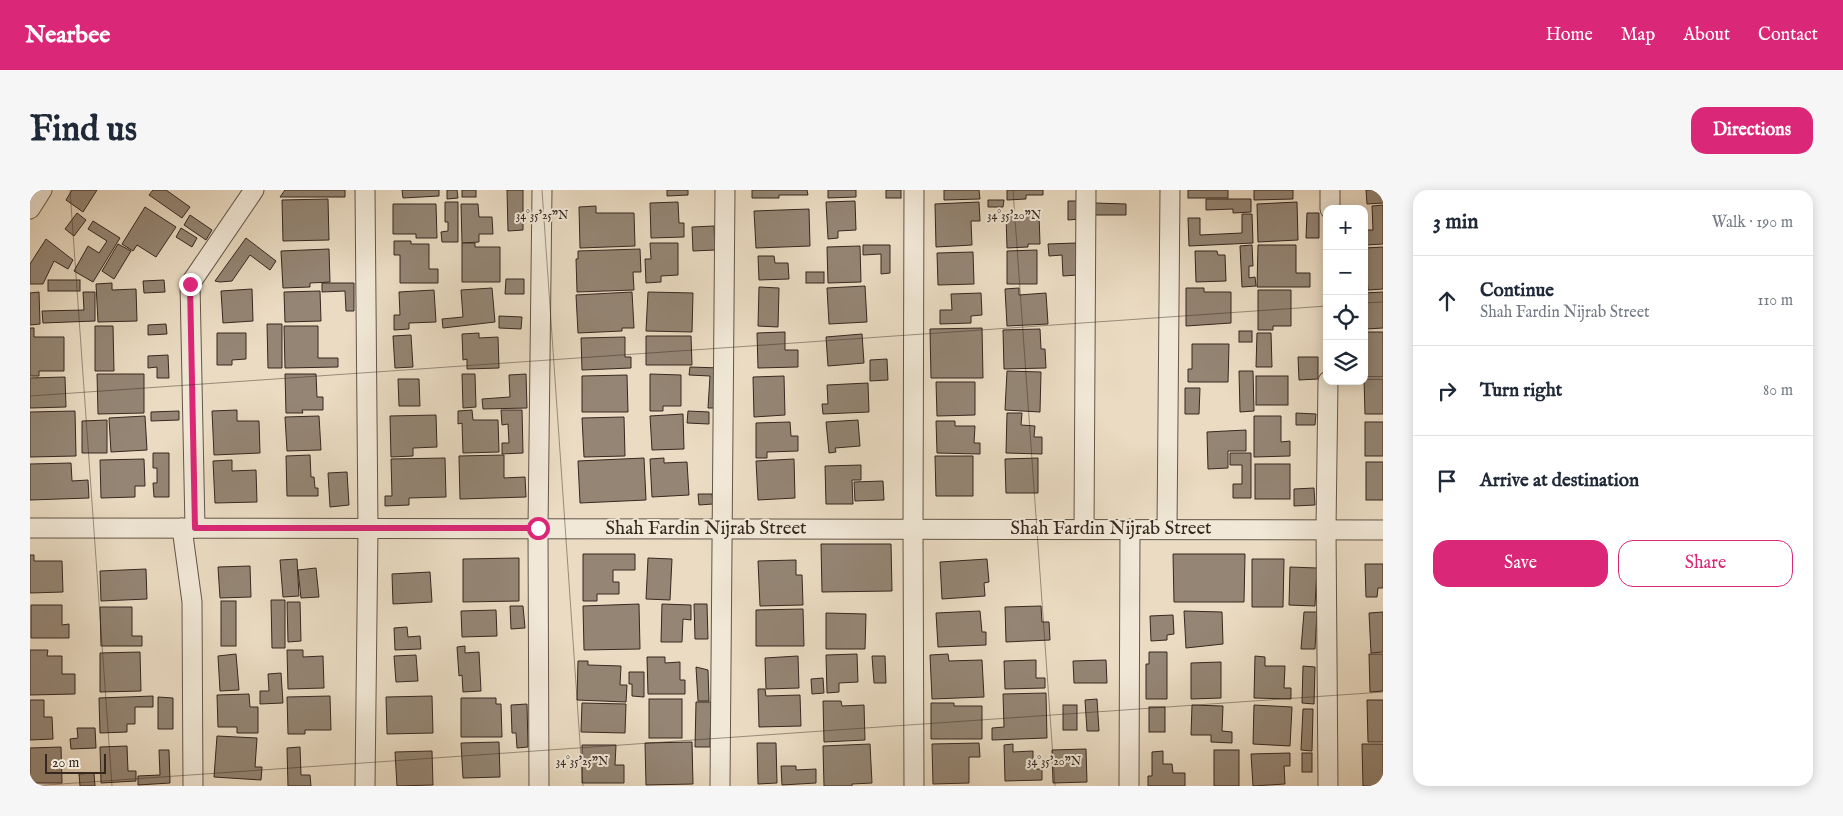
<!DOCTYPE html>
<meta charset="utf-8">
<style>
body{margin:0;font-family:"IM FELL English",serif;background:#f6f6f7;color:#1f2937}
.controls{position:absolute;right:15px;top:15px;display:grid;overflow:hidden;border-radius:10px;box-shadow:0 2px 12px #0003}
.controls button{width:45px;height:45px;display:grid;place-items:center;padding:0;border:0;border-bottom:1px solid #e0e1e3;background:#fff;color:#1f2937;font:25px sans-serif}
.scale{position:absolute;left:15px;bottom:12px;width:61px;box-sizing:border-box;padding-left:5px;border:2px solid #362820;border-top:0;font-size:14px;line-height:18px;white-space:nowrap;color:#362820;-webkit-text-stroke:4px #f1e8d7;paint-order:stroke}
.stop{position:absolute;width:15px;height:15px;margin:-11px;border:4px solid #db2777;border-radius:50%;background:#fff}
.stop.end{background:#db2777;border-color:#fff;box-shadow:0 1px 5px #0008}
.list{margin:0;padding:0;list-style:none}
h2{display:flex;justify-content:space-between;align-items:center;height:65px;margin:0;padding:0 20px;font-size:21px}
h2 small{font-size:16px;font-weight:400;color:#747a83}
.list li{display:grid;grid-template-columns:32px 1fr auto;gap:15px;align-items:center;box-sizing:border-box;height:90px;padding:0 20px;border-top:1px solid #e0e1e3}
.list b{display:block;font-size:19px;white-space:nowrap}
.list p{margin:0;font-size:16px;white-space:nowrap;color:#747a83}
.list em{font-size:16px;font-style:normal;color:#747a83}
.actions{display:flex;gap:10px;padding:15px 20px}
.actions a{flex:1;padding:11px 0;border:1px solid #db2777;border-radius:15px;text-align:center;font-size:18px;color:#db2777}
.actions .main{background:#db2777;color:#fff}
.icon{flex:none;width:28px;height:28px;fill:none;stroke:currentColor;stroke-width:2;stroke-linecap:round;stroke-linejoin:round}
.map{position:relative;flex:none;width:1353px;height:596px;overflow:hidden;border-radius:15px}
header{display:flex;align-items:center;gap:30px;box-sizing:border-box;height:70px;padding:0 25px;background:#db2777;color:#fff}
header strong{font-size:24px}
nav{display:flex;gap:28px;margin-inline-start:auto;font-size:18px}
.intro{display:flex;align-items:center;justify-content:space-between;box-sizing:border-box;height:120px;padding:0 30px}
h1{margin:0;font-size:35px}
.button{padding:12px 22px;border-radius:15px;background:#db2777;color:#fff;font-size:18px;font-weight:700}
main{display:flex;gap:30px;padding:0 30px}
aside{flex:1;background:#fff;border-radius:15px;box-shadow:0 2px 12px #0003}
.map>svg:first-child{display:block}
.building{fill:#948574;stroke:#362820}
.lines{fill:none;stroke-linecap:round;stroke-linejoin:round}
.minor-casing{stroke:#635548;stroke-width:21}
.minor{stroke:#f1e8d7;stroke-width:19}
.route{stroke:#db2777;stroke-width:6}
.ticks{fill:none;stroke:#362820;stroke-width:1;stroke-opacity:0.45}
.labels{text-anchor:middle;dominant-baseline:central;stroke-width:4;stroke-linejoin:round;paint-order:stroke}
.street-label{font-size:19px;fill:#362820;stroke:#f1e8d7}
.ticks-label{font-size:12px;text-anchor:middle;fill:#362820;stroke:#f1e8d7;stroke-width:4;stroke-linejoin:round;paint-order:stroke}
</style>
<header>
<strong>Nearbee</strong>
<nav><a>Home</a><a>Map</a><a>About</a><a>Contact</a></nav>
</header>
<div class="intro"><h1>Find us</h1><a class="button">Directions</a></div>
<main>
<div class="map">
<svg width="1353" height="596" viewBox="0 0 1353 596">
<rect width="100%" height="100%" fill="#eadbc2"/>
<filter id="stains"><feTurbulence type="fractalNoise" baseFrequency=".004" numOctaves="4"/><feColorMatrix values="0 0 0 0 .2 0 0 0 0 .09 0 0 0 0 .02 0 0 0 .5 -.17"/></filter>
<radialGradient id="worn" r=".72"><stop offset=".6" stop-color="#630" stop-opacity="0"/><stop offset="1" stop-color="#630" stop-opacity=".3"/></radialGradient>
<g class="building">
<polygon points="42,0 67,0 53,22 36,10"/>
<polygon points="123,0 136,0 160,17 152,28 119,5"/>
<polygon points="255,0 315,0 315,7 250,7"/>
<polygon points="372,0 409,0 409,6 373,8"/>
<polygon points="417,0 427,0 428,8 417,9"/>
<rect x="432" y="0" width="14" height="7"/>
<polygon points="477,0 493,0 493,40 478,41"/>
<polygon points="637,0 658,0 658,5 637,6"/>
<polygon points="722,0 777,0 778,5 749,5 749,8 722,8"/>
<polygon points="798,0 826,0 826,7 798,8"/>
<rect x="856" y="0" width="15" height="8"/>
<polygon points="914,0 949,0 950,9 914,10"/>
<polygon points="977,0 1013,0 1013,5 996,5 996,9 977,10"/>
<rect x="1158" y="0" width="40" height="8"/>
<polygon points="1224,0 1263,0 1263,9 1224,10"/>
<polygon points="1336,0 1353,0 1353,13 1337,14"/>
<polygon points="298,9 299,50 253,51 252,10"/>
<polygon points="1176,9 1221,9 1221,22 1203,23 1203,19 1176,20"/>
<polygon points="958,10 974,10 973,17 958,17"/>
<polygon points="825,11 826,40 808,41 808,48 798,49 796,12"/>
<polygon points="1038,11 1049,11 1050,29 1038,30"/>
<polygon points="415,12 428,12 428,52 412,52 411,42 418,41 418,32 415,32"/>
<polygon points="648,12 649,33 654,33 654,47 621,48 620,13"/>
<polygon points="949,12 950,31 941,31 942,55 906,57 905,14"/>
<polygon points="1267,12 1268,50 1228,52 1227,14"/>
<polygon points="1065,13 1096,14 1096,25 1065,25"/>
<polygon points="363,14 406,14 407,48 386,48 386,44 363,44"/>
<polygon points="431,14 448,14 449,27 462,27 463,44 449,44 449,52 432,53"/>
<polygon points="1353,15 1353,54 1335,55 1335,40 1343,40 1342,16"/>
<polygon points="566,16 566,23 604,23 605,56 550,58 549,17"/>
<polygon points="115,17 146,37 126,67 107,55 103,61 92,54"/>
<polygon points="779,19 780,56 726,58 724,21"/>
<polygon points="47,23 56,30 44,46 35,39"/>
<polygon points="1277,23 1289,23 1289,48 1276,48"/>
<polygon points="1009,24 1010,54 998,54 998,57 977,58 976,25"/>
<polygon points="1212,24 1222,24 1223,53 1159,56 1158,28 1170,28 1170,45 1212,43"/>
<polygon points="160,25 182,40 176,50 154,35"/>
<polygon points="63,31 90,48 63,92 44,81 58,56 69,63 77,51 58,39"/>
<polygon points="684,36 685,60 663,61 662,37"/>
<polygon points="151,38 167,48 162,57 146,47"/>
<polygon points="216,48 246,71 240,80 220,65 202,91 190,92 185,91"/>
<polygon points="16,49 43,70 38,79 24,71 13,94 0,94 0,74"/>
<polygon points="364,51 381,51 381,54 399,54 399,79 408,79 408,93 370,93 370,65 364,65"/>
<polygon points="432,53 445,53 445,57 470,57 470,92 432,92"/>
<polygon points="620,53 648,53 648,85 631,86 631,92 616,93 615,69 621,69"/>
<polygon points="1046,53 1047,85 1033,86 1032,65 1019,66 1018,54"/>
<polygon points="88,54 101,61 84,89 72,81"/>
<polygon points="833,55 860,55 860,83 851,84 851,64 833,65"/>
<polygon points="1222,55 1223,76 1219,76 1219,88 1225,87 1226,96 1212,97 1210,56"/>
<polygon points="1228,55 1266,55 1266,83 1280,83 1280,97 1227,97"/>
<polygon points="830,56 831,92 798,93 797,57"/>
<polygon points="1353,57 1353,99 1338,100 1335,58"/>
<polygon points="299,59 300,92 280,93 280,97 253,98 251,61"/>
<polygon points="610,59 611,82 603,82 604,100 547,102 546,69 548,69 548,61"/>
<polygon points="1007,60 1007,94 977,94 977,61"/>
<polygon points="1165,61 1187,61 1188,65 1195,65 1196,91 1166,92"/>
<polygon points="943,62 944,94 908,95 907,63"/>
<polygon points="728,66 744,66 745,73 758,73 759,89 729,90"/>
<rect x="776" y="82" width="18" height="11"/>
<polygon points="476,89 494,89 494,104 475,104"/>
<rect x="18" y="90" width="32" height="11"/>
<polygon points="134,90 135,102 114,103 113,91"/>
<polygon points="82,93 82,100 106,99 107,131 68,132 66,94"/>
<polygon points="292,93 324,93 324,121 316,121 315,101 292,102"/>
<polygon points="835,96 837,132 799,134 797,98"/>
<polygon points="729,97 749,98 748,137 728,136"/>
<polygon points="462,98 465,132 413,138 412,129 433,127 431,100"/>
<polygon points="989,98 989,105 1016,103 1018,134 977,136 975,99"/>
<polygon points="1156,98 1174,98 1174,102 1201,102 1201,133 1156,136"/>
<polygon points="222,99 223,131 193,133 191,101"/>
<polygon points="404,100 406,132 379,133 379,139 364,140 364,125 370,125 369,102"/>
<polygon points="1228,100 1261,100 1261,136 1243,136 1243,140 1228,140"/>
<polygon points="290,101 291,131 255,132 254,102"/>
<polygon points="9,102 10,134 0,135 0,103"/>
<polygon points="53,102 65,102 65,131 13,133 12,121 54,120"/>
<polygon points="602,102 604,138 592,138 592,141 548,143 546,105"/>
<polygon points="618,102 663,103 662,142 616,141"/>
<polygon points="1353,102 1353,138 1336,139 1334,103"/>
<polygon points="951,103 952,125 941,126 941,133 910,134 910,120 922,120 921,104"/>
<polygon points="469,126 492,127 491,139 469,138"/>
<polygon points="136,134 137,144 118,145 118,135"/>
<polygon points="237,134 252,134 252,178 238,178"/>
<polygon points="65,136 83,136 84,181 65,181"/>
<polygon points="254,136 288,136 288,168 308,168 308,177 255,178"/>
<polygon points="0,138 4,138 4,147 34,147 34,181 9,181 9,186 0,186"/>
<polygon points="952,138 953,188 901,188 900,139"/>
<polygon points="1010,139 1011,159 1015,159 1016,178 974,179 973,140"/>
<rect x="1209" y="141" width="13" height="11"/>
<polygon points="755,142 755,160 768,160 768,177 728,178 727,143"/>
<rect x="1334" y="142" width="19" height="45"/>
<polygon points="187,143 216,143 216,169 202,170 202,175 187,175"/>
<polygon points="449,143 449,148 468,147 469,178 437,179 437,169 433,170 432,144"/>
<polygon points="1227,143 1241,143 1242,177 1226,177"/>
<polygon points="832,144 834,173 798,176 796,147"/>
<polygon points="381,145 383,177 365,178 363,146"/>
<polygon points="616,146 661,146 662,175 616,175"/>
<polygon points="595,147 595,167 601,167 601,178 552,180 551,148"/>
<polygon points="1162,154 1199,154 1198,192 1158,192 1158,179 1162,179"/>
<polygon points="138,165 139,188 127,188 127,177 118,178 118,166"/>
<polygon points="1268,167 1288,167 1288,189 1269,190"/>
<polygon points="857,169 858,190 840,191 840,170"/>
<polygon points="660,177 690,178 689,218 678,218 680,186 659,185"/>
<polygon points="977,181 1011,182 1010,222 975,220"/>
<polygon points="1209,181 1223,181 1224,221 1210,222"/>
<polygon points="67,184 114,184 114,223 68,224"/>
<polygon points="255,184 286,184 287,207 293,207 293,220 272,220 273,223 256,223"/>
<polygon points="432,184 445,184 446,217 433,218"/>
<polygon points="496,184 497,218 453,219 452,209 480,207 479,185"/>
<polygon points="620,184 651,185 651,216 633,216 633,221 620,221"/>
<polygon points="597,185 598,222 552,222 552,186"/>
<polygon points="754,186 755,225 724,227 723,187"/>
<rect x="1226" y="186" width="32" height="29"/>
<polygon points="35,187 36,217 0,218 0,188"/>
<polygon points="368,189 389,189 390,216 369,216"/>
<polygon points="1334,189 1353,189 1353,224 1335,224"/>
<polygon points="906,192 945,192 945,225 907,226"/>
<polygon points="838,193 839,222 793,224 792,214 798,214 797,195"/>
<polygon points="1155,198 1170,198 1169,224 1155,224"/>
<polygon points="207,220 207,231 229,231 230,263 184,265 182,221"/>
<polygon points="442,220 443,230 468,230 469,262 433,263 432,233 428,234 428,221"/>
<polygon points="471,220 492,220 493,263 472,264 472,253 479,253 478,234 472,235"/>
<polygon points="45,221 46,266 0,267 0,222"/>
<polygon points="149,221 149,230 121,231 121,222"/>
<polygon points="658,221 679,222 679,234 657,233"/>
<polygon points="977,223 992,223 991,235 1005,236 1004,247 1012,247 1012,264 976,263"/>
<polygon points="1266,223 1286,224 1285,235 1266,235"/>
<polygon points="653,224 654,259 622,260 620,226"/>
<polygon points="406,225 407,257 383,258 383,266 361,267 360,226"/>
<polygon points="115,226 117,260 81,262 79,228"/>
<polygon points="289,226 291,260 257,261 255,227"/>
<polygon points="1224,226 1251,226 1251,252 1260,251 1260,266 1224,267"/>
<polygon points="594,227 595,266 554,267 552,228"/>
<polygon points="77,230 77,263 52,263 52,231"/>
<polygon points="828,230 830,256 805,258 806,262 799,263 796,232"/>
<polygon points="906,231 925,231 925,236 945,236 944,253 950,253 950,264 907,263"/>
<polygon points="760,232 761,246 768,246 768,261 737,262 737,268 726,268 726,233"/>
<rect x="1335" y="232" width="18" height="34"/>
<polygon points="1216,240 1216,261 1198,261 1198,278 1178,279 1177,242"/>
<polygon points="123,263 139,263 139,307 124,307 123,293 127,293 127,278 123,278"/>
<polygon points="1200,263 1221,263 1221,308 1203,308 1203,294 1212,294 1212,275 1200,275"/>
<polygon points="280,265 281,287 284,287 285,298 288,298 288,306 257,306 256,266"/>
<polygon points="474,265 474,288 495,287 496,307 430,309 429,266"/>
<polygon points="905,266 943,266 943,306 906,306"/>
<polygon points="415,268 416,307 379,308 379,315 355,316 355,306 362,306 361,269"/>
<polygon points="614,268 616,310 550,313 548,271"/>
<polygon points="634,268 634,273 657,272 659,305 622,307 620,269"/>
<polygon points="1008,268 1008,303 976,303 975,269"/>
<polygon points="114,269 115,296 105,296 105,307 71,308 70,270"/>
<polygon points="764,269 765,308 728,310 726,271"/>
<polygon points="202,270 202,281 226,280 227,312 185,313 183,271"/>
<rect x="1336" y="272" width="17" height="38"/>
<polygon points="41,273 42,291 58,290 59,308 0,310 0,274"/>
<rect x="1225" y="274" width="35" height="35"/>
<polygon points="831,275 831,290 822,290 823,314 796,314 795,276"/>
<polygon points="317,282 319,315 300,317 298,283"/>
<polygon points="853,291 854,310 825,311 824,292"/>
<polygon points="1284,298 1285,315 1264,316 1264,299"/>
<polygon points="668,304 682,304 683,314 669,315"/>
<polygon points="791,354 861,354 862,401 792,402"/>
<polygon points="553,364 605,364 605,380 583,380 583,392 589,392 589,404 567,404 567,411 553,411"/>
<polygon points="1143,364 1215,364 1214,412 1144,412"/>
<polygon points="0,365 4,365 4,371 32,371 33,402 0,403"/>
<polygon points="489,368 489,411 433,412 433,369"/>
<polygon points="618,368 642,369 640,410 616,409"/>
<polygon points="267,369 269,406 253,407 250,370"/>
<polygon points="957,369 959,392 954,393 955,406 912,409 910,372"/>
<polygon points="1222,369 1254,369 1253,417 1222,417"/>
<polygon points="766,370 766,385 772,385 773,415 730,416 728,371"/>
<polygon points="1335,374 1353,374 1353,398 1348,398 1347,407 1336,407"/>
<polygon points="220,376 221,407 190,408 188,377"/>
<polygon points="1260,377 1287,378 1285,416 1259,415"/>
<polygon points="286,378 289,407 271,408 268,380"/>
<polygon points="116,379 117,409 71,411 70,381"/>
<polygon points="400,382 402,412 363,414 362,384"/>
<polygon points="241,410 255,410 255,458 242,458"/>
<rect x="191" y="411" width="15" height="45"/>
<polygon points="257,412 270,412 271,451 258,452"/>
<polygon points="609,414 610,459 554,460 553,416"/>
<polygon points="632,414 661,415 661,430 653,429 652,452 631,452"/>
<polygon points="664,414 677,414 678,449 665,449"/>
<polygon points="1,415 32,415 32,435 39,434 39,448 1,448"/>
<polygon points="480,416 493,416 495,438 481,439"/>
<polygon points="1011,416 1012,432 1019,432 1020,450 976,452 975,417"/>
<polygon points="70,417 102,417 102,446 112,446 112,456 71,456"/>
<polygon points="773,419 774,456 726,456 726,420"/>
<polygon points="466,420 467,446 432,447 431,421"/>
<polygon points="950,421 952,442 956,442 956,455 908,457 906,423"/>
<polygon points="1154,421 1192,422 1193,454 1156,458"/>
<polygon points="1274,422 1287,422 1285,459 1271,459"/>
<polygon points="1353,422 1353,462 1341,463 1339,423"/>
<polygon points="796,423 836,424 835,459 796,459"/>
<polygon points="1143,425 1144,444 1137,445 1137,450 1121,451 1120,426"/>
<polygon points="377,437 378,447 390,446 391,459 365,460 364,438"/>
<polygon points="435,456 435,463 449,462 451,501 433,502 432,485 429,486 427,457"/>
<polygon points="0,460 18,460 17,466 32,466 32,484 45,484 45,504 0,505"/>
<polygon points="257,460 273,460 273,467 293,466 294,498 258,499"/>
<polygon points="110,462 111,501 70,502 70,463"/>
<polygon points="1119,462 1137,462 1137,509 1116,509 1116,474 1119,474"/>
<polygon points="206,464 209,500 190,501 188,466"/>
<polygon points="827,464 828,492 809,493 809,502 797,503 796,465"/>
<polygon points="918,464 919,471 952,470 954,507 902,509 900,465"/>
<polygon points="1339,464 1353,464 1353,501 1340,502"/>
<polygon points="386,465 388,491 366,492 364,466"/>
<polygon points="768,466 769,498 736,499 735,468"/>
<polygon points="842,466 855,466 856,493 844,493"/>
<polygon points="1225,466 1235,467 1235,476 1255,476 1254,498 1261,498 1261,509 1224,508"/>
<polygon points="617,467 635,467 635,473 650,472 650,490 655,490 655,504 618,504"/>
<polygon points="1006,470 1006,488 1015,488 1015,498 975,499 974,471"/>
<polygon points="1076,470 1077,493 1044,493 1043,471"/>
<polygon points="548,471 558,471 558,475 591,476 590,495 597,495 596,512 547,510"/>
<polygon points="1191,472 1191,508 1161,509 1161,473"/>
<polygon points="1273,476 1285,477 1284,514 1272,513"/>
<polygon points="666,477 678,480 679,511 668,511"/>
<polygon points="599,482 614,482 614,507 602,506 602,494 599,494"/>
<polygon points="251,483 253,513 230,514 230,501 239,501 238,484"/>
<polygon points="793,488 794,503 782,504 781,489"/>
<polygon points="728,499 735,499 736,506 770,505 771,536 729,537"/>
<polygon points="1016,503 1017,548 962,550 962,538 974,537 973,504"/>
<polygon points="219,504 220,517 228,517 228,543 207,543 207,537 188,537 187,505"/>
<polygon points="123,506 123,517 105,517 105,534 97,534 97,542 70,543 69,508"/>
<polygon points="300,506 301,540 275,540 275,544 258,544 257,507"/>
<polygon points="402,506 403,543 357,544 356,507"/>
<polygon points="128,507 143,508 143,539 128,539"/>
<polygon points="431,508 466,508 466,514 471,514 472,547 431,547"/>
<rect x="619" y="509" width="33" height="39"/>
<polygon points="1067,509 1069,541 1057,541 1055,510"/>
<polygon points="0,510 14,510 14,527 22,527 23,549 0,550"/>
<polygon points="1337,510 1353,510 1353,552 1338,552"/>
<polygon points="793,511 811,511 812,516 834,515 835,550 794,552"/>
<polygon points="666,512 681,512 680,557 665,557"/>
<polygon points="552,513 596,514 595,543 551,542"/>
<polygon points="901,513 924,513 924,516 952,516 952,549 901,549"/>
<polygon points="497,514 498,557 487,558 486,543 482,543 481,515"/>
<rect x="1033" y="515" width="14" height="25"/>
<polygon points="1162,515 1193,516 1192,541 1202,542 1202,553 1181,552 1181,545 1161,545"/>
<polygon points="1224,515 1262,517 1260,556 1223,554"/>
<rect x="1119" y="517" width="16" height="25"/>
<polygon points="1273,519 1283,519 1282,561 1271,560"/>
<polygon points="47,538 65,538 66,558 41,559 40,549 48,548"/>
<polygon points="187,546 227,548 225,577 232,577 231,590 184,587"/>
<polygon points="469,552 470,587 433,588 431,553"/>
<polygon points="662,552 663,594 616,595 615,553"/>
<polygon points="727,553 746,553 747,593 728,594"/>
<polygon points="949,553 950,567 939,567 939,593 903,594 902,554"/>
<polygon points="840,554 842,593 822,594 822,596 794,596 793,556"/>
<polygon points="983,554 983,562 1003,561 1003,579 1012,579 1012,590 975,591 974,555"/>
<polygon points="1332,554 1353,554 1353,596 1333,596"/>
<polygon points="552,555 586,555 585,575 594,575 594,593 552,593"/>
<polygon points="97,556 98,581 106,581 106,591 71,593 70,557"/>
<polygon points="31,557 32,593 0,593 0,558"/>
<polygon points="270,557 271,585 280,585 281,596 258,596 257,558"/>
<polygon points="1056,559 1057,592 1023,593 1022,560"/>
<polygon points="129,560 139,560 140,593 108,595 108,586 130,585"/>
<rect x="1184" y="560" width="25" height="36"/>
<polygon points="402,561 403,595 367,596 365,562"/>
<polygon points="1133,561 1133,574 1142,574 1143,583 1155,583 1155,596 1118,596 1118,586 1122,586 1122,562"/>
<polygon points="1260,563 1260,576 1254,576 1255,594 1223,596 1221,564"/>
<rect x="1272" y="563" width="10" height="19"/>
<polygon points="751,576 766,576 766,580 786,579 786,593 752,595"/>
<polygon points="64,583 65,596 50,596 49,584"/>
</g>
<g class="lines">
<g class="minor-casing">
<g id="minor">
<polyline points="335,0 338,338 335,596"/>
<polyline points="884,0 883,339 884,596"/>
<polyline points="0,19 12,0"/>
<polyline points="1300,19 1300,0"/>
<polyline points="1298,191 1296,339 1298,596"/>
<polyline points="0,338 1353,340"/>
<polyline points="152,338 162,412 163,596"/>
<polyline points="165,338 160,94 224,0"/>
<polyline points="1054,339 1056,0"/>
<polyline points="1137,339 1140,0"/>
<polyline points="509,596 508,338 512,0"/>
<polyline points="690,596 695,0"/>
<polyline points="1099,596 1100,339"/>
</g>
</g>
<use href="#minor" class="minor"/>
</g>
<g class="lines">
<polyline class="route" points="160,94 165,338 508,338"/>
</g>
<path class="ticks" d="M40,0L82,596M512,0L553,596M983,0L1025,596M1334,113L1353,112M0,206L1297,116M2,596L1353,502"/>
<g class="labels">
<g class="street-label">
<text x="676" y="339">Shah Fardin Nijrab Street</text>
<text x="1081" y="339">Shah Fardin Nijrab Street</text>
</g>
</g>
<g class="ticks-label">
<text x="512" y="29">34°35'25"N</text>
<text x="984" y="29">34°35'20"N</text>
<text x="552" y="575">34°35'25"N</text>
<text x="1024" y="575">34°35'20"N</text>
</g>
<rect width="100%" height="100%" filter="url(#stains)"/>
<rect width="100%" height="100%" fill="url(#worn)"/>
</svg>
<div class="controls">
<button>+</button>
<button>−</button>
<button><svg class="icon" aria-label="locate" viewBox="0 0 24 24"><circle cx="12" cy="12" r="6"/><path d="M12 2v4M12 18v4M2 12h4M18 12h4"/></svg></button>
<button><svg class="icon" aria-label="layers" viewBox="0 0 24 24"><path d="M12 4l9 5-9 5-9-5zM3 14l9 5 9-5"/></svg></button>
</div>
<div class="scale">20 m</div>
<div class="stop" style="left:508px;top:338px"></div>
<div class="stop end" style="left:160px;top:94px"></div>
</div>
<aside>
<h2>3 min<small>Walk · 190 m</small></h2>
<ul class="list">
<li><svg class="icon" aria-label="ahead" viewBox="0 0 24 24"><path d="M12 20V5M6 11l6-6 6 6"/></svg><div><b>Continue</b><p>Shah Fardin Nijrab Street</p></div><em>110 m</em></li>
<li><svg class="icon" aria-label="right" viewBox="0 0 24 24"><path d="M7 20v-9h11M14 6l5 5-5 5"/></svg><div><b>Turn right</b></div><em>80 m</em></li>
<li><svg class="icon" aria-label="arrive" viewBox="0 0 24 24"><path d="M6 21V4h12l-3 4 3 4H6"/></svg><div><b>Arrive at destination</b></div></li>
</ul>
<div class="actions"><a class="main">Save</a><a>Share</a></div>
</aside>
</main>
